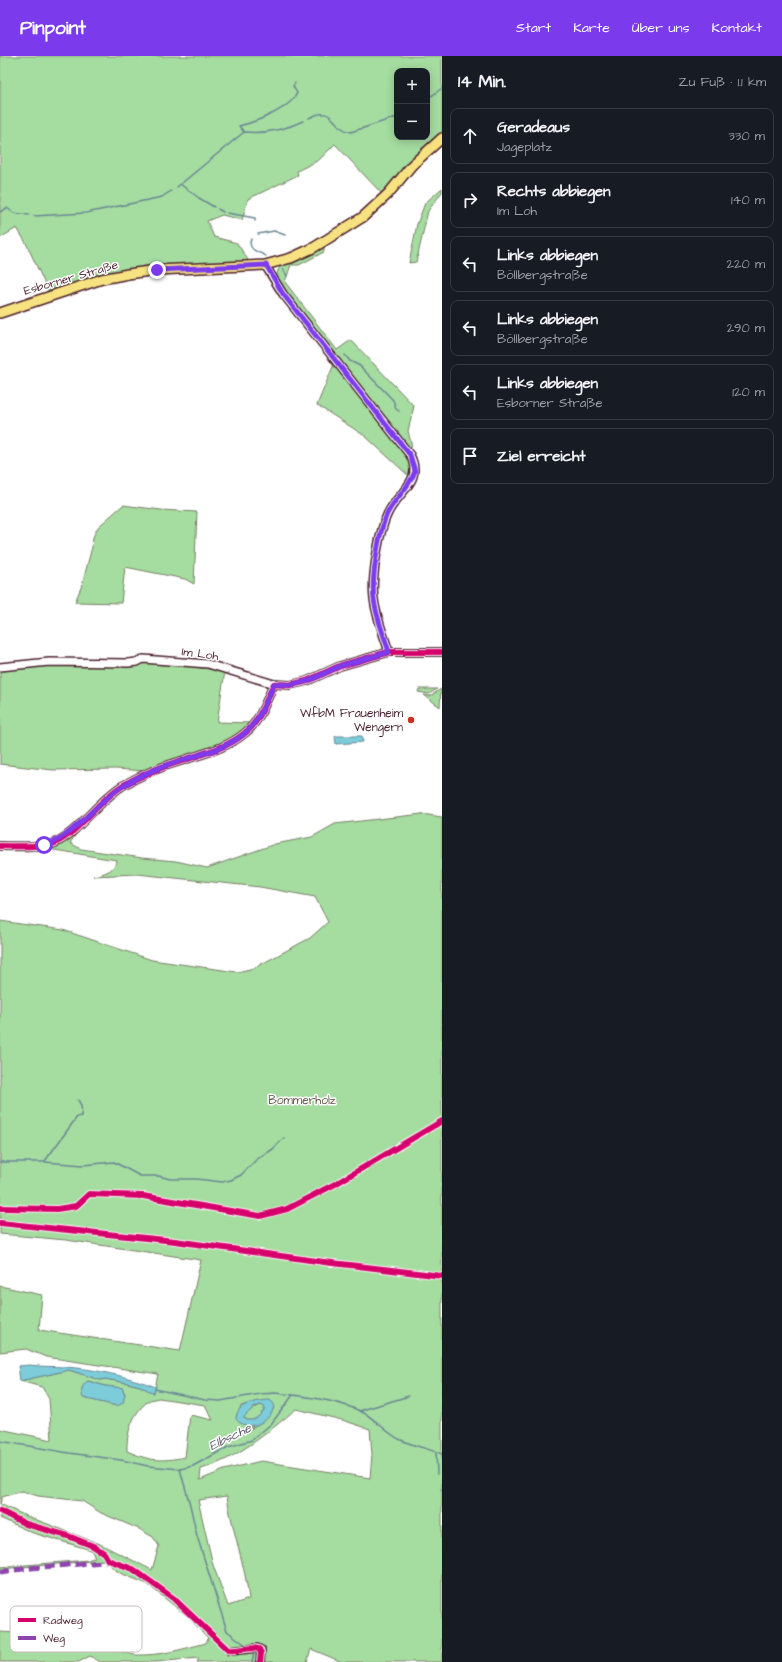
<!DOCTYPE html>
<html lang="de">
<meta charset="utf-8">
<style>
body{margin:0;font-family:"Architects Daughter",sans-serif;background:#242831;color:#f1f3f6}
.controls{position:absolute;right:12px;top:12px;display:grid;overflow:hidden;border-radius:8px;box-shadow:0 2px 10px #0003}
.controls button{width:36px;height:36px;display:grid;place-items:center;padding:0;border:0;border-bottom:1px solid #363941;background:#171b24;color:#f1f3f6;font:20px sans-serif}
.stop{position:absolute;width:12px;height:12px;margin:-9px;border:3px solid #7c3aed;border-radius:50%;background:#fff}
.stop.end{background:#7c3aed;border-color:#fff;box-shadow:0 1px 4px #0008}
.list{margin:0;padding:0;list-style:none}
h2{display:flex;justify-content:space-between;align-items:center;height:52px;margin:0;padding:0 16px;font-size:17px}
h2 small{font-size:13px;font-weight:400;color:#9ea1a6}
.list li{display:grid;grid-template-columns:26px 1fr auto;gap:12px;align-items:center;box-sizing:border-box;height:56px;margin:0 8px 8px;padding:0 8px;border:1px solid #363941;border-radius:8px}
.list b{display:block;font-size:15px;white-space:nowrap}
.list p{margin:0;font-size:13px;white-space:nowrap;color:#9ea1a6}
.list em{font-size:13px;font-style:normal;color:#9ea1a6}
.icon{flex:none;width:22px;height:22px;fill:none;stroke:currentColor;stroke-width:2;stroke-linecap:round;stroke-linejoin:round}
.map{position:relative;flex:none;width:442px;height:1606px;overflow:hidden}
header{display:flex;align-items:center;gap:24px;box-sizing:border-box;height:56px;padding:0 20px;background:#7c3aed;color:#fff}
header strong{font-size:19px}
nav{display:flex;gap:22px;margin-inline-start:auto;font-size:14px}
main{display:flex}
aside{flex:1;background:#171b24}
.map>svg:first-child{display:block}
.green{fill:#a5dca0;stroke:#787e66;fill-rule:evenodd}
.water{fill:#7dccda;stroke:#698794;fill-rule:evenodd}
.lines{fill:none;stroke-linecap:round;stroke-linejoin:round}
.stream{stroke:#698794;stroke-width:1.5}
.minor-casing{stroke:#4a1f2b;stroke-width:10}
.major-casing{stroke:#4a1f2b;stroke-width:12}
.minor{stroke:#fff;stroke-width:7}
.major{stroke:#f7e281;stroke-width:9}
.quiet{stroke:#8e44ad;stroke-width:5;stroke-dasharray:10 5;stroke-linecap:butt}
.cycleway-casing{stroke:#fff;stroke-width:8}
.cycleway{stroke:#d6006c;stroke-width:6}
.route{stroke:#7c3aed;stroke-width:5}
.poi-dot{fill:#c8321e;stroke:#fff;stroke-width:1.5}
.labels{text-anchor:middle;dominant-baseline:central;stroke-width:3;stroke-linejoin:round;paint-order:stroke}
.street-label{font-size:12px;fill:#4a1f2b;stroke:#fff}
.poi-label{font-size:12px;fill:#4a1f2b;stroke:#fff;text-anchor:end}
.park-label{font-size:12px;fill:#65584e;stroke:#fff}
.water-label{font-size:13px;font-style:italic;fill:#5c5c68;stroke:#fff}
.key{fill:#fff;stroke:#c9bcbf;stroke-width:1}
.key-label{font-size:11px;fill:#4a1f2b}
</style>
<header>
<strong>Pinpoint</strong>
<nav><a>Start</a><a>Karte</a><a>Über uns</a><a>Kontakt</a></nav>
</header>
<main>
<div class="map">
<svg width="442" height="1606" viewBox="0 0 442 1606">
<rect width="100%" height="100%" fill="#fff"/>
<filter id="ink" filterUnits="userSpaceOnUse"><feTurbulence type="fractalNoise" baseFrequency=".025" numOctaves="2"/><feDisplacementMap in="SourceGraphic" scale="8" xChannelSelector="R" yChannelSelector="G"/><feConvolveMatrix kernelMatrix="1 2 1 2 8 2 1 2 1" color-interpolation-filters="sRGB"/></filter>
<g filter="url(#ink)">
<g class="green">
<path d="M0,0H442V79L383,139L335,88L319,104L297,115L298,119L248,143L242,164L222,159L207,165L214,181L237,187L250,207L207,208L49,237L26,187L17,172L0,182ZM397,15H427V81H397Z"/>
<polygon points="442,132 442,136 428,155 417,203 416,206 409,207 417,168 425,147"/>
<polygon points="324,190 324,196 299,209 291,209 285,226 337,294 351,284 414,350 408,375 412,391 408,392 404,387 301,255 276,222 278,214 282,209"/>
<polygon points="334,308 407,400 412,409 411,422 365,380 317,349"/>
<polygon points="123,449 161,454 197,456 194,528 185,523 125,511 121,547 75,546 82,529 92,491 93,481 98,471"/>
<polygon points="147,605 225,615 217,666 252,667 232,684 146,715 116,713 53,714 0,708 0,612 50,608"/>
<polygon points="419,633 437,633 429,638 418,636"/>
<polygon points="441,633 440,651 424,639 430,640"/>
<path d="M422,758L442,761V1606H342L311,1593L307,1606H261L262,1594L228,1593L172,1540L129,1510L110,1503L105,1496L94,1489L69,1479L35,1470L0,1452V1373L52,1384L49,1343L42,1331L20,1325L69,1314L100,1324L105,1323L128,1327L140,1330L154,1337L158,1318L46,1301L26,1293L0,1296V1230L42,1239L39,1274L180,1295L201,1204L66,1184L0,1178V865L63,874L152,904L237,916L254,912L310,882L328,866L315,841L260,831L137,818L93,820C105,817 113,816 117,804C93,801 71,796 47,793L83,769L70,787L81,793L142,802L176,805L207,812L275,788L312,781L335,768ZM88,1325L105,1330L122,1332L125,1338L117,1350L84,1342C81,1335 81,1330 88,1325ZM159,1342L205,1349L213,1364L190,1359L185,1401C160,1406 150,1405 127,1395C126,1377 133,1357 147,1346C150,1343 156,1343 159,1342ZM258,1345L274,1352L266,1363L244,1377L253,1370L237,1359L241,1350ZM296,1353L342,1364L370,1373L372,1398L370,1422L261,1405L224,1414L200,1424L201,1413C237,1403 267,1377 296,1353ZM22,1435L38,1440L82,1445L101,1457L139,1473L153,1481L159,1490L152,1514L100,1488L24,1459L0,1448L2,1441ZM227,1440C232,1475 245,1508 249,1543L228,1550L213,1509L198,1444Z"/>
<path d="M260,1349L263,1350L265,1352C262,1359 250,1370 244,1361L249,1355Z"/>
<path d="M0,1457C10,1462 20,1468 30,1472C56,1480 84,1483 104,1501V1504L0,1513V1511L88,1504L95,1501L91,1494L33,1477L0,1462Z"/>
<path d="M108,1506C147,1519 181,1550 210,1578C216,1584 221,1590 227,1596L258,1594V1606H197L199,1602L156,1606H100L90,1600L79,1606H0V1576L53,1579L135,1599C160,1600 183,1593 206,1587L208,1582L187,1560L147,1528L120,1517L113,1512Z"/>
</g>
<g class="water">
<polygon points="335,680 362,680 363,686 336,688"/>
<path d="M30,1309C42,1311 52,1310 64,1311C91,1312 130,1321 156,1331L154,1337H153L140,1330L128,1327L105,1323L100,1324L69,1314L20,1325L18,1310Z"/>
<path d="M88,1325L105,1330L123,1332V1336L125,1338L123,1347L117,1350L83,1342C81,1335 81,1329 88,1325Z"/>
<path d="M267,1344H270L274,1348C274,1365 248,1378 236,1363C237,1347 253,1346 267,1344ZM260,1349L263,1350L265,1352C261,1360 253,1367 245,1363L244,1361L253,1352Z"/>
</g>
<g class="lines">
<g class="stream">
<polyline points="427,41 433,39 442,32"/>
<path d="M309,62C335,48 331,72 351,76L397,61"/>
<path d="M244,76L239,70C256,66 290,53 297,37L293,30L295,27"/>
<polyline points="180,128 199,142 214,151"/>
<path d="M177,131L244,76C265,78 284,74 303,65"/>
<polyline points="218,153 223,156"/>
<polyline points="0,156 7,152 14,157 29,159"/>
<polyline points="227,157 255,162 255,165"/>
<polyline points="34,160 86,157 162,141 171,135"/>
<polyline points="258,178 274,175 285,179"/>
<path d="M251,183L250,187C251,196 260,196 266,200"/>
<polyline points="283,213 287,220"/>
<polyline points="345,299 350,305 360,310 393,344 396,353 399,355"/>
<path d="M45,1105L77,1061L81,1060C82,1053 82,1050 78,1044"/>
<polyline points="0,1106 45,1106 83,1109 114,1106 140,1120 159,1120 170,1123 197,1123 222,1126 231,1124 241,1119 257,1103 273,1093 284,1082"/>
<polyline points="155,1333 205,1344 220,1345 260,1338 275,1337 293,1339"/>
<polyline points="359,1355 409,1340"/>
<path d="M0,1385L69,1397L121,1404L148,1410L180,1413L193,1410L228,1391L252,1384L271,1368L293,1339C316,1342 343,1346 364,1357C378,1365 387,1378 401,1384C414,1390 429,1393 442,1398"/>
<polyline points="436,1396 437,1418"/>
<polyline points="180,1413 190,1449 197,1480 227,1575 247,1590"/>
<polyline points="441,1433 442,1434"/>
<polyline points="252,1606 254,1596 253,1595"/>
</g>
<g class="minor-casing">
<g id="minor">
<path d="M265,209L283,238L410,399C424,426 398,435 388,457C379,475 371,523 374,543C376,561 384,579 389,596"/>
<polyline points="0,611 49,606 128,607 137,606 143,603 208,608 274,628 290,629 307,625 340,610 389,596 442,596"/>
<path d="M0,790C13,790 44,792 55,787C81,774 97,746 122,730C141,719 163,710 184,704C205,697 227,692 245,677C260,665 266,645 274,628"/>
<polyline points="230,1595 257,1592 261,1594 260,1606"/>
</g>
</g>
<g class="major-casing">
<polyline id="major" points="0,257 102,223 128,218 157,214 265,209 291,202 313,192 363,161 388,138 412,109 442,82"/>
</g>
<use href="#minor" class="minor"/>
<use href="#major" class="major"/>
<polyline class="quiet" points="0,1516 31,1512 104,1506 108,1504"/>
<g class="cycleway-casing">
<g id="cycleway">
<path d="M0,790C13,790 44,792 55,787C81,774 97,746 122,730C141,719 163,710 184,704C205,697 227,692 245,677C260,665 266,645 274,628L290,629L307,625L340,610L389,596H442"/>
<polyline points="0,1152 57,1153 76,1150 89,1138 143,1140 260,1160 287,1153 337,1127 442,1065"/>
<polyline points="0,1167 175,1185 324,1206 442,1220"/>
<path d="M0,1455L26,1468L68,1480L93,1490L104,1497L108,1504L133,1513L173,1542L228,1594C238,1596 249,1590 259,1593L261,1597L260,1606"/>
</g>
</g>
<use href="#cycleway" class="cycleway"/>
</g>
</g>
<g class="lines" filter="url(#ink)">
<path class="route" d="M44,789C68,786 99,745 121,731C140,719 162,710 183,704C205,697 226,692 244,678C260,665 266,645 274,628L290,629L308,625L340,610L389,596C384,579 376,561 374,543C371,523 379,474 388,456C396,441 410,431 415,415L410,399L283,238L266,209L157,214"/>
</g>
<circle class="poi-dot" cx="411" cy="664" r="4"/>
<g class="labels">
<g class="street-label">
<text transform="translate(71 222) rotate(-16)">Esborner Straße</text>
<text transform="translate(200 598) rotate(8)">Im Loh</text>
</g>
<g class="poi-label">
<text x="403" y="657">WfbM Frauenheim<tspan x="403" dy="14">Wengern</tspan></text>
</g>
<g class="park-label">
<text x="302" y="1044">Bommerholz</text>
</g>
<g class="water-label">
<text transform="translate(230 1381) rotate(-26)">Elbsche</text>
</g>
</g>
<rect x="10" y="1550" width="132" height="46" rx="6" class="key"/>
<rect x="18" y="1562" width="18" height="4" fill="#d6006c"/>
<rect x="18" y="1580" width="18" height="4" fill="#8e44ad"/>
<g class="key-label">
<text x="43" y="1568">Radweg</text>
<text x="43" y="1586">Weg</text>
</g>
</svg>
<div class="controls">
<button>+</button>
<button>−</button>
</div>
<div class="stop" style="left:44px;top:789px"></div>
<div class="stop end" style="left:157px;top:214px"></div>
</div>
<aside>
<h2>14 Min.<small>Zu Fuß · 1.1 km</small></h2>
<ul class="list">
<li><svg class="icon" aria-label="ahead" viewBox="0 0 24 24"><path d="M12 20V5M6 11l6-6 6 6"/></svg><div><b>Geradeaus</b><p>Jageplatz</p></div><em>330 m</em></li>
<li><svg class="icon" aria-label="right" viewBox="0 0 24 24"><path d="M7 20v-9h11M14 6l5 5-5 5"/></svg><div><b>Rechts abbiegen</b><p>Im Loh</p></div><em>140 m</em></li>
<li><svg class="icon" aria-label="left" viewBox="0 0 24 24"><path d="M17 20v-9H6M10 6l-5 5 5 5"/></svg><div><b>Links abbiegen</b><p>Böllbergstraße</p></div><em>220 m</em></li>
<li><svg class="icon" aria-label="left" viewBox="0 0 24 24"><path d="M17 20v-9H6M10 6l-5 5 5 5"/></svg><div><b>Links abbiegen</b><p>Böllbergstraße</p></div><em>290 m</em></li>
<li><svg class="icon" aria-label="left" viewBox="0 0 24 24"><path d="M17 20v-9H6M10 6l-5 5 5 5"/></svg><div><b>Links abbiegen</b><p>Esborner Straße</p></div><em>120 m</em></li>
<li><svg class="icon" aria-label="arrive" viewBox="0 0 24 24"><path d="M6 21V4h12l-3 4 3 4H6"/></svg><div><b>Ziel erreicht</b></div></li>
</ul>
</aside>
</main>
